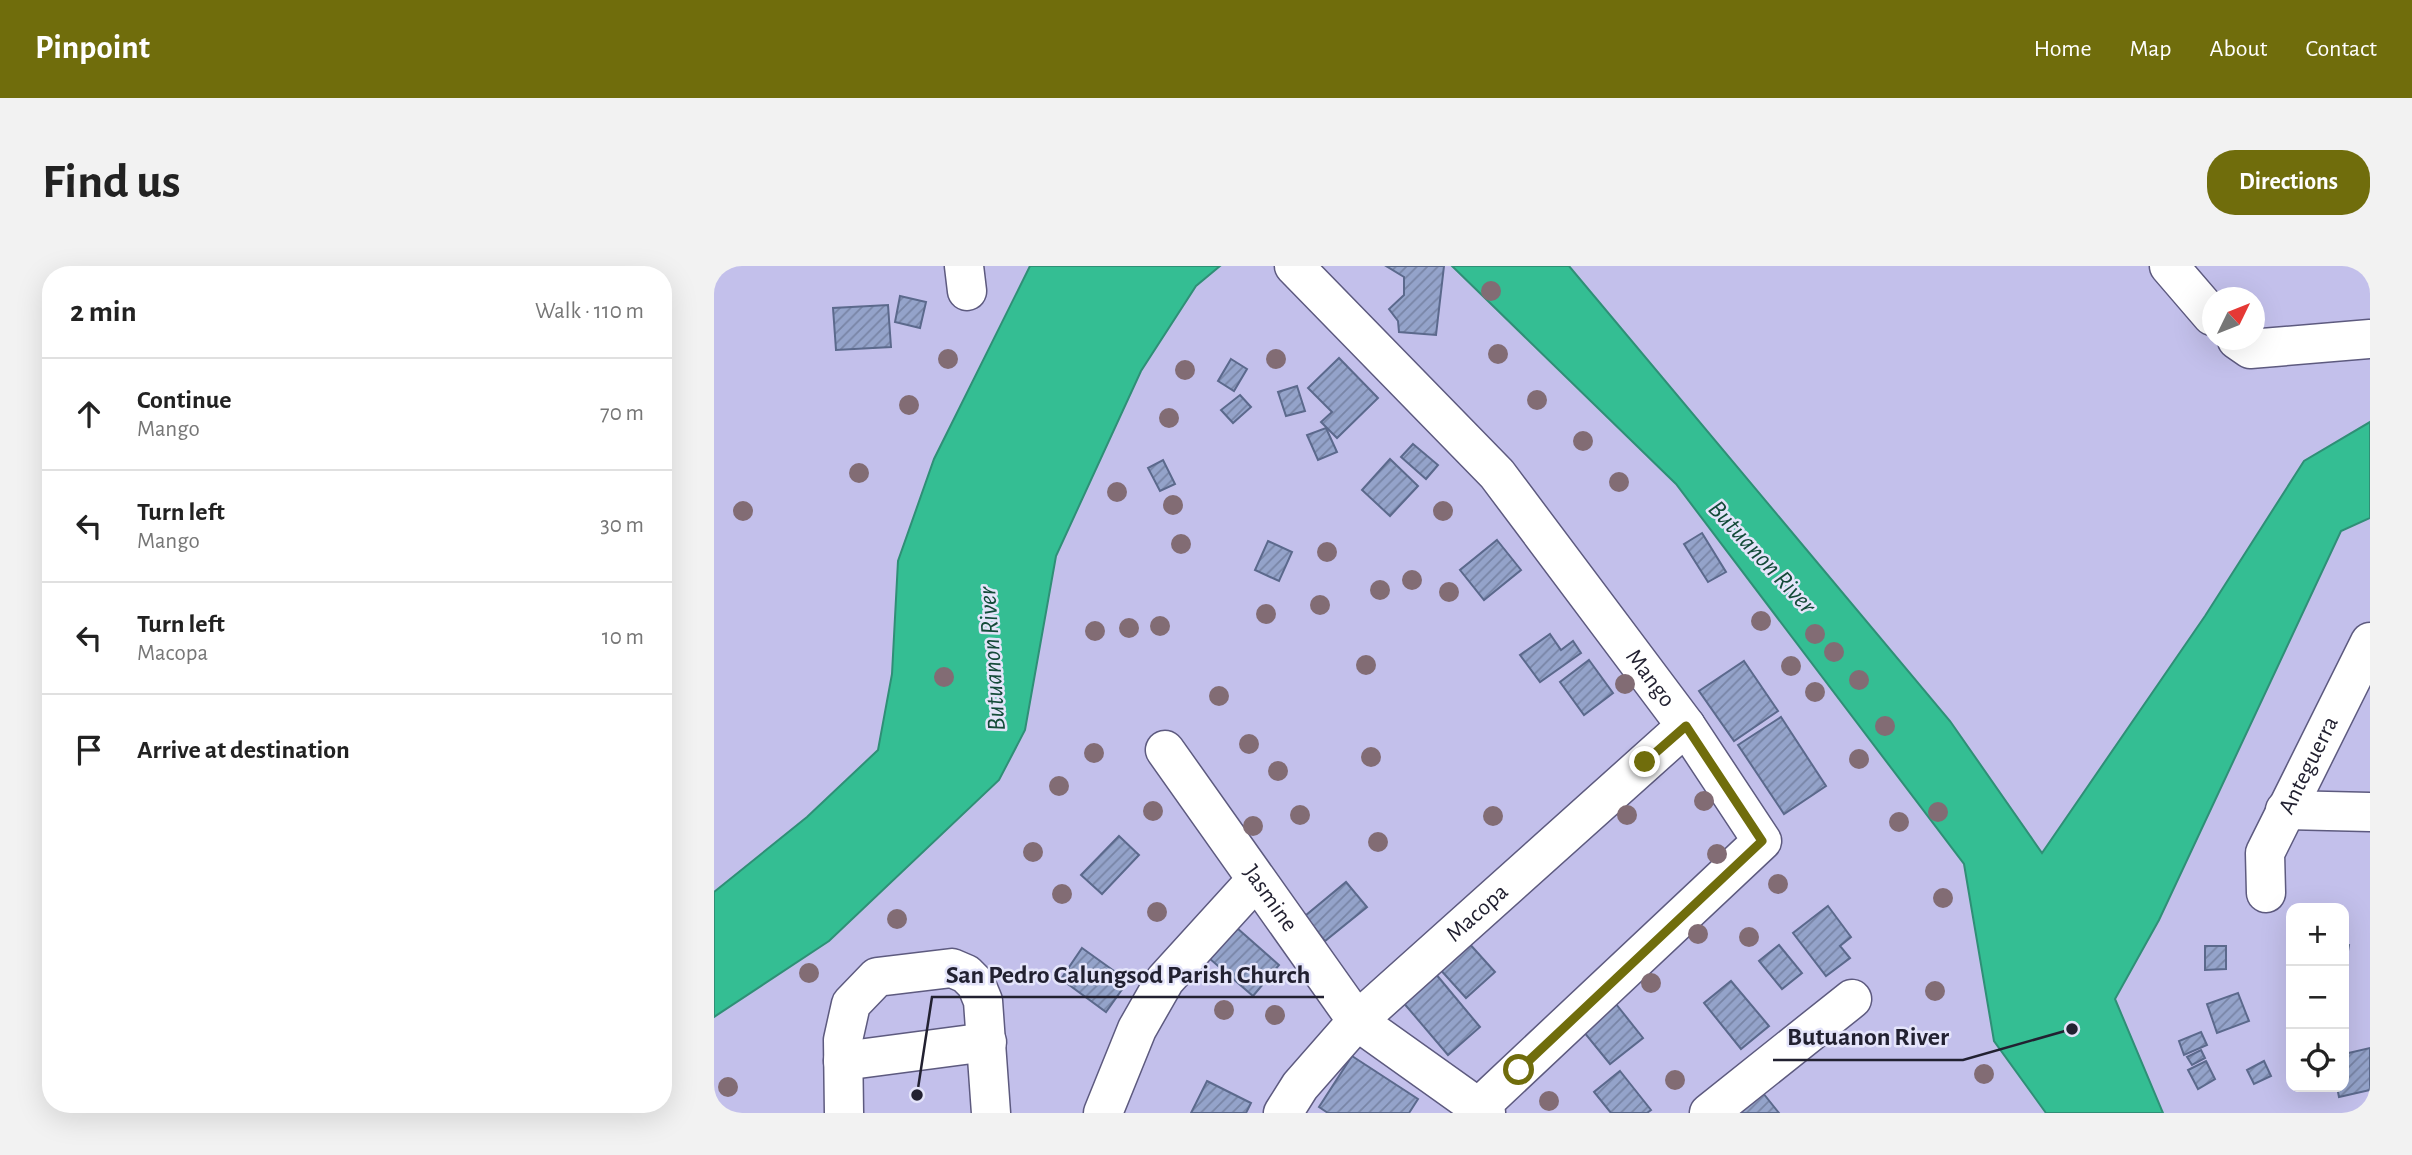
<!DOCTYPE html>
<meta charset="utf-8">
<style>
body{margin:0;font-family:"Alegreya Sans",sans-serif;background:#f2f2f2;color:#222}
.controls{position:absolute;right:21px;bottom:21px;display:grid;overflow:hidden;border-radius:14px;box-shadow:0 7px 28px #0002}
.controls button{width:63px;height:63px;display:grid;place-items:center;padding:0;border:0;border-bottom:2px solid #e0e0e0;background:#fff;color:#222;font:35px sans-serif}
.compass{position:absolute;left:1488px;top:21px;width:63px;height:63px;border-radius:50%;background:#fff;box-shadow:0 7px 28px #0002;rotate:47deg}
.stop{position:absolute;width:21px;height:21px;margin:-16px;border:5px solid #706d0c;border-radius:50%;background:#fff}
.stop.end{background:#706d0c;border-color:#fff;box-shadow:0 2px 7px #0008}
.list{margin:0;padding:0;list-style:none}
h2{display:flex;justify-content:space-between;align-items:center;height:91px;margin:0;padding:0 28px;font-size:30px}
h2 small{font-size:23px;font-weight:400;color:#767676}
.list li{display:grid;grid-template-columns:46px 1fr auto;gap:21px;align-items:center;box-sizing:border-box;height:112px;padding:0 28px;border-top:2px solid #e0e0e0}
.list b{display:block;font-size:26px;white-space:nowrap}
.list p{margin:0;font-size:23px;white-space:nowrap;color:#767676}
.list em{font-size:23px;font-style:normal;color:#767676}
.icon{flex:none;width:38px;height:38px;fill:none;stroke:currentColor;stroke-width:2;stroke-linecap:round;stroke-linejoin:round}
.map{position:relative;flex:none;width:1656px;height:847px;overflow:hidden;border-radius:28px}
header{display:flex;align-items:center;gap:42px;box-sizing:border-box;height:98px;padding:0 35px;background:#706d0c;color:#fff}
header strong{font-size:33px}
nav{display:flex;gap:38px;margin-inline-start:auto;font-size:24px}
.intro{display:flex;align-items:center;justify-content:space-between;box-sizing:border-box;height:168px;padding:0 42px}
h1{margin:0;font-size:49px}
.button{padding:18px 32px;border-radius:28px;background:#706d0c;color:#fff;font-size:24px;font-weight:700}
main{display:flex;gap:42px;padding:0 42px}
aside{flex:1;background:#fff;border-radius:28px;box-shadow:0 7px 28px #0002}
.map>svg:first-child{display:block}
.water{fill:#34be93;stroke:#2f8f76;stroke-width:2}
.building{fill:url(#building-hatch);stroke:#5b698c;stroke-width:2}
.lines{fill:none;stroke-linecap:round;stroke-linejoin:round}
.minor-casing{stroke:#5d5a7f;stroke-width:41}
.minor{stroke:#fff;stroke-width:38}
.tree{fill:#826c74}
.route{stroke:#706d0c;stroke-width:9}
.labels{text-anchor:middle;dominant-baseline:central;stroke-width:5;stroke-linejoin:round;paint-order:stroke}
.street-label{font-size:24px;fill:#222131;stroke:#e4e4fa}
.water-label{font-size:26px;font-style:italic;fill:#144b39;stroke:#e4e4fa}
.leader{fill:none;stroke:#222131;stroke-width:2.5}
.callout-dot{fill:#222131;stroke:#e4e4fa;stroke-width:2.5}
.callout-label{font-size:26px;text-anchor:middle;font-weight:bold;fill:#222131;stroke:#e4e4fa;stroke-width:5;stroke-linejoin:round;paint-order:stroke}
</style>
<header>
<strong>Pinpoint</strong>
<nav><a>Home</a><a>Map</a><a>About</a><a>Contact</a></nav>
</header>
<div class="intro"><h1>Find us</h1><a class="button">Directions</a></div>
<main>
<aside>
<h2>2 min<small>Walk · 110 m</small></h2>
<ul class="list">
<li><svg class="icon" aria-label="ahead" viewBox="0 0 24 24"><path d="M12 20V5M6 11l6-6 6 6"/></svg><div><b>Continue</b><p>Mango</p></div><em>70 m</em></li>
<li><svg class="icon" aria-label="left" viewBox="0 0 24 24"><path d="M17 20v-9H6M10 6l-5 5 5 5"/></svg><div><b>Turn left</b><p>Mango</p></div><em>30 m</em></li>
<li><svg class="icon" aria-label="left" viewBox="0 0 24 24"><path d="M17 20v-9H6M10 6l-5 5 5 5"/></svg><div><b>Turn left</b><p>Macopa</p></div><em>10 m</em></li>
<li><svg class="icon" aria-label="arrive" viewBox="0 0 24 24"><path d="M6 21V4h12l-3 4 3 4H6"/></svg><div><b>Arrive at destination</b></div></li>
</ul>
</aside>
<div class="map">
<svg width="1656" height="847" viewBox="0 0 1656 847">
<defs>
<pattern id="building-hatch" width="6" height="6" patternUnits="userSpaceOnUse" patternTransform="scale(1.75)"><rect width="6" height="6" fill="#94a3ca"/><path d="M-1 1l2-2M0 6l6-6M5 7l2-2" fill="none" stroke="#7884a5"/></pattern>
</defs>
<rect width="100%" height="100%" fill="#c3c0eb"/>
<g class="water">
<polygon points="316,0 506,0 482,20 427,105 342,290 311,464 285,514 115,675 0,751 0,626 93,551 164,484 178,408 184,295 220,193"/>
<polygon points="738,0 855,0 1236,455 1328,587 1491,350 1590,195 1656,156 1656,252 1627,265 1445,654 1401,733 1449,847 1332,847 1280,775 1250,598 962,218"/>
</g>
<g class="building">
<polygon points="672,0 730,0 722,69 685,66 684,55 675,43 690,29 690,11"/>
<polygon points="186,30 212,36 206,62 181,56"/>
<polygon points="174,39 177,81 122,84 119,42"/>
<polygon points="625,92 664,132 623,172 607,156 618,146 594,122"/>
<polygon points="517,93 533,103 520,125 504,115"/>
<polygon points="583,120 591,145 572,150 564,126"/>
<polygon points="526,129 537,141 519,157 507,144"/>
<polygon points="612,162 623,186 604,194 593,169"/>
<polygon points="699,178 724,199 712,213 687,191"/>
<polygon points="676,193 704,220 676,250 648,224"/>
<polygon points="449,194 461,218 446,225 434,202"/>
<polygon points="988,267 1012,306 994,316 970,278"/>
<polygon points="783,274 807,304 770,334 746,304"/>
<polygon points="554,275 578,286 565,315 541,304"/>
<polygon points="836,368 847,384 859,375 867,387 826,416 806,389"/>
<polygon points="875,394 899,427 870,449 846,416"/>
<polygon points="1030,395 1064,445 1020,475 985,425"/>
<polygon points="1067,451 1112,520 1070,548 1024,479"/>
<polygon points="405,570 425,589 388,628 367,609"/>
<polygon points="632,616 653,641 611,675 591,650"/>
<polygon points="1114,640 1137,671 1126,680 1136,692 1112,710 1079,667"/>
<polygon points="523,662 565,699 539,730 496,693"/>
<polygon points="753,675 781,706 752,732 724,701"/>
<polygon points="1630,678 1635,679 1631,703 1630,703"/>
<polygon points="1065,679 1088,707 1068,723 1045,695"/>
<polygon points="1491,680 1512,680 1512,703 1491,704"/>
<polygon points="368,682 414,715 392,746 347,713"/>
<polygon points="721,707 766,761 734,789 688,735"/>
<polygon points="1017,715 1055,760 1027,783 990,737"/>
<polygon points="1524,727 1535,755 1503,767 1493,738"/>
<polygon points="902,738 929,772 896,798 869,765"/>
<polygon points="1487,766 1493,779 1470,789 1465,775"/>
<polygon points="1656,782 1656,824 1625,831 1623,821 1630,821 1630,788"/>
<polygon points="1487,784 1491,792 1478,799 1473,791"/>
<polygon points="638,790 704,833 695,847 614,847 605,841"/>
<polygon points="1492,795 1501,813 1484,823 1474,804"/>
<polygon points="1550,795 1557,810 1540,818 1533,804"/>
<polygon points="906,805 937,844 933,847 897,847 880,826"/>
<polygon points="493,815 537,837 532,847 477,847"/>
<polygon points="1049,827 1065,847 1022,847"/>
</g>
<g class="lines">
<g class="minor-casing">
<g id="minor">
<polyline points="250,0 253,25"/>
<path id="s1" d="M580,0L783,208L972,460L1048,575L764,842"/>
<polyline points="1455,0 1498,50"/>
<polyline points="1523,74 1536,83 1656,73"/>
<path id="s2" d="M451,484L643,755L772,847"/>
<polyline points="1571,544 1656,546"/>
<path id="s3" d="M1552,627L1551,587L1656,376"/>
<polyline points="129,795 273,776"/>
<polyline points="130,847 129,774 137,738 163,711 238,702 252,708 262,718 269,735 277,847"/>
<polyline points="389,847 423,763 451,714 542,614"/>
<path id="s4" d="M569,847L586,820L643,755L972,460"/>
<polyline points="995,847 1138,733"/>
</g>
</g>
<use href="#minor" class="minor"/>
</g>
<g class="tree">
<circle cx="777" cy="25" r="10"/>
<circle cx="784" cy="88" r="10"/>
<circle cx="234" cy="93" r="10"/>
<circle cx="562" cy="93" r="10"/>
<circle cx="471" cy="104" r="10"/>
<circle cx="823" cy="134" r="10"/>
<circle cx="195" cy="139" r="10"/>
<circle cx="455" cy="152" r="10"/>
<circle cx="869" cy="175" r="10"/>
<circle cx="145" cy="207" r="10"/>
<circle cx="905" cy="216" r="10"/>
<circle cx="403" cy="226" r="10"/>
<circle cx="459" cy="239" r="10"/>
<circle cx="29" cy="245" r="10"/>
<circle cx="729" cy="245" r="10"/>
<circle cx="467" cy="278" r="10"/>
<circle cx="613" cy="286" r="10"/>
<circle cx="698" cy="314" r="10"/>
<circle cx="666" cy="324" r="10"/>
<circle cx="735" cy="326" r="10"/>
<circle cx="606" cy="339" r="10"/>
<circle cx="552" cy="348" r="10"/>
<circle cx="1047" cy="355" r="10"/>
<circle cx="446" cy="360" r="10"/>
<circle cx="415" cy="362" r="10"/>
<circle cx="381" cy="365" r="10"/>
<circle cx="1101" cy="368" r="10"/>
<circle cx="1120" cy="386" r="10"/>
<circle cx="652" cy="399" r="10"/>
<circle cx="1077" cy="400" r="10"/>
<circle cx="230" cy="411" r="10"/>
<circle cx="1145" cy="414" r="10"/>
<circle cx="911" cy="418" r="10"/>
<circle cx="1101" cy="426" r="10"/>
<circle cx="505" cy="430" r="10"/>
<circle cx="1171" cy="460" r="10"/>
<circle cx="535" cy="478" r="10"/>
<circle cx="380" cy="487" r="10"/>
<circle cx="657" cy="491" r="10"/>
<circle cx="1145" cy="493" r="10"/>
<circle cx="564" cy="505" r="10"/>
<circle cx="345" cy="520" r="10"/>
<circle cx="990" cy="535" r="10"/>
<circle cx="439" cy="545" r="10"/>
<circle cx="1224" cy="546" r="10"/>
<circle cx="586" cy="549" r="10"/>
<circle cx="913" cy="549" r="10"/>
<circle cx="779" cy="550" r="10"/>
<circle cx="1185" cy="556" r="10"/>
<circle cx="539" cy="560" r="10"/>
<circle cx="664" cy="576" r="10"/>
<circle cx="319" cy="586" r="10"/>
<circle cx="1003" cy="588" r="10"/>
<circle cx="1064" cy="618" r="10"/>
<circle cx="348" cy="628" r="10"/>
<circle cx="1229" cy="632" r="10"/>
<circle cx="443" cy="646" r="10"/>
<circle cx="183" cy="653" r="10"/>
<circle cx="984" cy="668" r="10"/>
<circle cx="1035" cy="671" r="10"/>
<circle cx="95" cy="707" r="10"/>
<circle cx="937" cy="717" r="10"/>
<circle cx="1221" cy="725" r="10"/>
<circle cx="510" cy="744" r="10"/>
<circle cx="561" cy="749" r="10"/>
<circle cx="1270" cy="808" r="10"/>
<circle cx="961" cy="814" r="10"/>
<circle cx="14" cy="821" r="10"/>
<circle cx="835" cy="835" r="10"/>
</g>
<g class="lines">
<polyline class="route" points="805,804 1048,575 972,460 931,496"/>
</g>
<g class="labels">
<g class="street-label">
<text stroke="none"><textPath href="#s1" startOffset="546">Mango</textPath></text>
<text stroke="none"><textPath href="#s3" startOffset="138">Anteguerra</textPath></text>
<text stroke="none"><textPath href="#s2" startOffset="182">Jasmine</textPath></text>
<text stroke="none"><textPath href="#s4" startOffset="280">Macopa</textPath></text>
</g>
<g class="water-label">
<text transform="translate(1048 291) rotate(47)">Butuanon River</text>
<text transform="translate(278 393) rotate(-94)">Butuanon River</text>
</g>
</g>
<path class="leader" d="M203 829L218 731H610M1358 763L1249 794H1059"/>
<g class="callout-dot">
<circle cx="203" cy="829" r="7"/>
<circle cx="1358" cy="763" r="7"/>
</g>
<g class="callout-label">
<text x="414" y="717">San Pedro Calungsod Parish Church</text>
<text x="1154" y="779">Butuanon River</text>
</g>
</svg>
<div class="controls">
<button>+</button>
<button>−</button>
<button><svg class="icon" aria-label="locate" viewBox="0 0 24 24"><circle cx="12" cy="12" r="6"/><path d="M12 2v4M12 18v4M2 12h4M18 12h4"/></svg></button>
</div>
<svg class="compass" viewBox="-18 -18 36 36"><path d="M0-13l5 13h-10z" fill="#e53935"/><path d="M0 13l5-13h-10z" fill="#767676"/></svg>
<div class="stop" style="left:805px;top:804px"></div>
<div class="stop end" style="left:931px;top:496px"></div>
</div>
</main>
